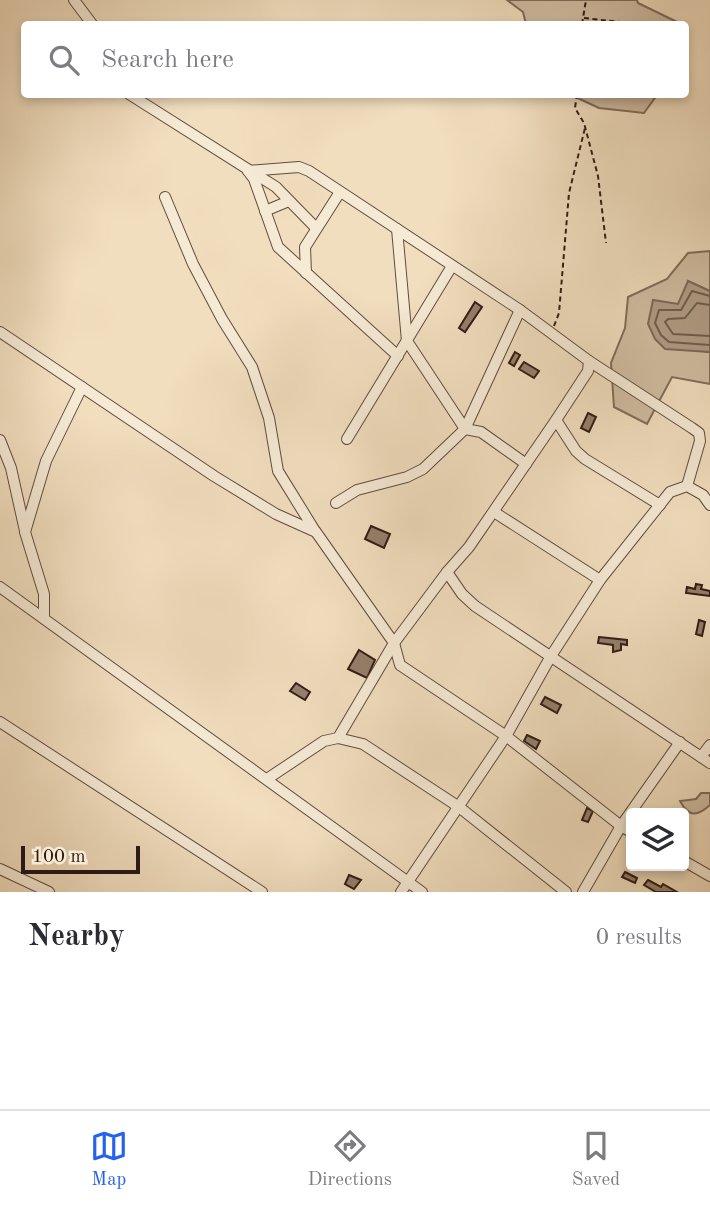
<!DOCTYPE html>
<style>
body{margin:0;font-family:"Old Standard TT",serif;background:#f2f2f3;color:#2b2b33}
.controls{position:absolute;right:21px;bottom:21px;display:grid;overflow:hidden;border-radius:7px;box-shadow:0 4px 10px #0003}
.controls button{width:63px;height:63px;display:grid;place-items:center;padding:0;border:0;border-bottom:2px solid #e1e1e2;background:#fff;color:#2b2b33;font:35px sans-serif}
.scale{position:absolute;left:21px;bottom:18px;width:119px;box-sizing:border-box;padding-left:7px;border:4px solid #301b14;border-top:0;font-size:19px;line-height:24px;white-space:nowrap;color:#301b14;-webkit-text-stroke:5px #f6ead5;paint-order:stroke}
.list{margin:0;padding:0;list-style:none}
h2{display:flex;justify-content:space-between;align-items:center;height:91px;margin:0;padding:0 28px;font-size:30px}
h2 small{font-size:23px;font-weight:400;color:#7c7c81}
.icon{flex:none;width:38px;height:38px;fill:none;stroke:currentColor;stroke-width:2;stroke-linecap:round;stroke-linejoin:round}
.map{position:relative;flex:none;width:710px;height:892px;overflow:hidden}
.search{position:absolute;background:#fff;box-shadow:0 4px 10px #0003;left:21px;right:21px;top:21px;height:77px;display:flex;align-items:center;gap:18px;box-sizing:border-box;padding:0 24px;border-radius:7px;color:#7c7c81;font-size:26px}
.sheet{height:217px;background:#fff}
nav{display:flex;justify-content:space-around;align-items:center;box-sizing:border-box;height:98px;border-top:2px solid #e1e1e2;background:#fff;font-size:19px;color:#7c7c81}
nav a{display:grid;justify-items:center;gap:4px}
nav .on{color:#2563eb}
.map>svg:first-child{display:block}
.green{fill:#d0bda2;stroke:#806c5b;stroke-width:2}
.water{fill:#af9c85;stroke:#7c6858;stroke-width:2}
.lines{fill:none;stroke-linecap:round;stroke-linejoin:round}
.shore{stroke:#705c4c;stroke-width:2}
.building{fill:#94806d;stroke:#301b14;stroke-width:2}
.street-casing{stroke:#604c3f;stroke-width:12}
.path{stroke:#301b14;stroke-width:2;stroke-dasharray:5 3.5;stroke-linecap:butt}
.street{stroke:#f6ead5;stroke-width:10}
</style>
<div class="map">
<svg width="710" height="892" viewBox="0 0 710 892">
<rect width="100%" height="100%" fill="#f1debf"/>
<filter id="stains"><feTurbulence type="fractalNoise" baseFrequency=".00286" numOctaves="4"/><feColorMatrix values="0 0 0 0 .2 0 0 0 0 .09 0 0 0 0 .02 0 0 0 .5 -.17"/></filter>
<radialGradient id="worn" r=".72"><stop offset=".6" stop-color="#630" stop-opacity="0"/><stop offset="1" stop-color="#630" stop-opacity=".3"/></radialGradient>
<g class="green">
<polygon points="507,0 637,0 638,3 677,22 677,24 526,24 523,12"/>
<polygon points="571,95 657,95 644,113 599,108"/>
<polygon points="710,251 710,291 688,281 706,352 710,352 710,384 672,377 647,424 614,407 611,363 625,328 628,297 667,279 688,253"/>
<path d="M701,793H710V805C698,816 689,818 680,801L696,799Z"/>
</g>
<polygon class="water" points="688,281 710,291 710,352 665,349 655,339 648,324 653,300 678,304"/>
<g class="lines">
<g class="shore">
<polyline points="710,296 692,291 681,310 659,310 655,323 661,335 669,342 710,345"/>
<polyline points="710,305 697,303 685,318 668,319 665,322 673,334 710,336"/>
</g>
</g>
<g class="building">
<polygon points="475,302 482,307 465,332 459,328"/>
<polygon points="515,352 520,355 514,366 509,363"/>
<polygon points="524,362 539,371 534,378 519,369"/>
<polygon points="588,413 596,417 589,432 581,428"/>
<polygon points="371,526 390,534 384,548 365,539"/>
<polygon points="696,584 702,585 701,589 710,591 710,596 686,593 687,587 695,589"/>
<polygon points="699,620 705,622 702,636 696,634"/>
<polygon points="599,637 627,640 627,645 621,644 621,650 613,652 613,645 598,643"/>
<polygon points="359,650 375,660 367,678 348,669"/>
<polygon points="296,683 310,692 305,700 290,691"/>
<polygon points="545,697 561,705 557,713 541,704"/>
<polygon points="527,735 540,741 536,749 524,741"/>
<polygon points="587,808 593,811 588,822 582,820"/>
<polygon points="625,872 637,878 635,883 622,877"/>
<polygon points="349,875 361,880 354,889 345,884"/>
<polygon points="648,880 661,887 663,884 677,892 656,892 644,885"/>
</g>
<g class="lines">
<g class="street-casing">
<g id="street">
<polyline points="74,0 92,24"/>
<polyline points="129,94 276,187 316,228"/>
<polyline points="248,171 299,167 309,171 520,310 589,361 692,428 699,433 700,441 687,486"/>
<polyline points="248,171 254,179 278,247 398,356"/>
<polyline points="165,197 193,264 222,319 252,367 269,418 278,471 315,531"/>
<polyline points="265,211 289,201"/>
<polyline points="397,229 407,341 465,429 481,432 526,464"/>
<polyline points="306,273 305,247 340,192"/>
<polyline points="0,332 214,476 276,514 316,532 394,643 400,665 506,736 621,826 631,832"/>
<polyline points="589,361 588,371 556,420 469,547 447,572 462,594 475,606 710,763"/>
<polyline points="556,420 576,451 585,459 660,505"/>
<polyline points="347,439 452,266"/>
<polyline points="0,440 11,468 25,531"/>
<polyline points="336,503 357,490 407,477 423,469 465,429 520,310"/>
<polyline points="494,512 600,580"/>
<polyline points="0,587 422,892"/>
<polyline points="44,618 44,594 25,532 46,461 82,387"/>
<polyline points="0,722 262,892"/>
<polyline points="338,738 394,643 447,572"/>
<polyline points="701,757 710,745"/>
<polyline points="267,779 324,741 338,738 363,744 459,807 566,892"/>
<polyline points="684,861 710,876"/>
<polyline points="0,869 49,892"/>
<polyline points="401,892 506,736 551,656 600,580 670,492 687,486 703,495 710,505"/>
<polyline points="583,892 621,826 680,742"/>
</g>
</g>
<g class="path">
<polyline points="584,18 629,23"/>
<polyline points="582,24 586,0"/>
<polyline points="577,94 575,108 584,123 598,176 606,243"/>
<polyline points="554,326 559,313 569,193 585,128"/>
</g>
<use href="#street" class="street"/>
</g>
<rect width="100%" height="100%" filter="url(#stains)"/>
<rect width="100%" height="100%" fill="url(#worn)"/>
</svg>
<div class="controls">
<button><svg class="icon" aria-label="layers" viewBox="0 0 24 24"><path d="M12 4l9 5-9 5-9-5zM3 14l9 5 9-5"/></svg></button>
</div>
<div class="scale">100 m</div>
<div class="search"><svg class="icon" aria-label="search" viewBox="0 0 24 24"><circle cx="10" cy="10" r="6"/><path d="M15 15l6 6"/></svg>Search here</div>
</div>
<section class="sheet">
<h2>Nearby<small>0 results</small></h2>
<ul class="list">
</ul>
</section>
<nav>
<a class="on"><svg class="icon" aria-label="map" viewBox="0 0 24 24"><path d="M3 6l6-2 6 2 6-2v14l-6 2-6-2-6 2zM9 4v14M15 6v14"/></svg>Map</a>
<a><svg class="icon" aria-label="directions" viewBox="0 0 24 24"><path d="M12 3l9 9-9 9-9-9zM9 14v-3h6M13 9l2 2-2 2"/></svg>Directions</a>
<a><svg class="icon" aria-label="saved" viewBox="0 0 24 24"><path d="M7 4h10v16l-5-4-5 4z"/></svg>Saved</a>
</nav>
